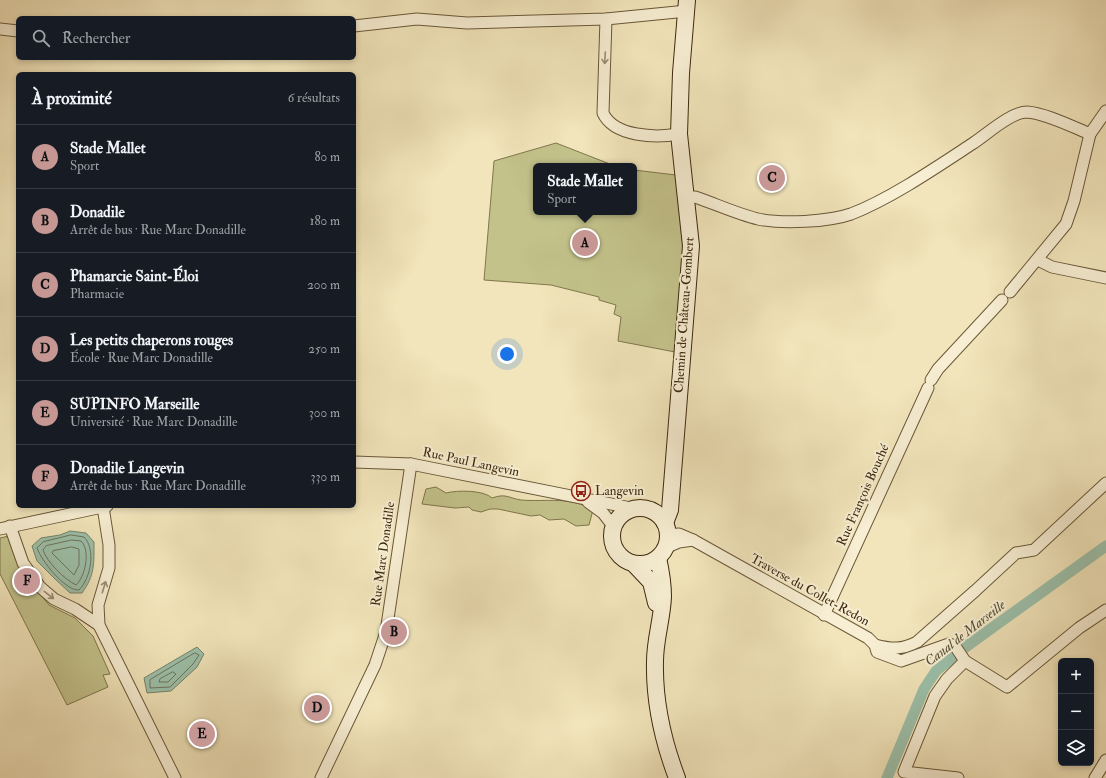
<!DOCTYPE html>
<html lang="fr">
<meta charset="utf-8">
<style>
body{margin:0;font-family:"IM FELL Double Pica",serif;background:#20242c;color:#f1f3f6}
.controls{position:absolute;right:12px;bottom:12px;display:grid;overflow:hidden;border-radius:6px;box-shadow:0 2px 6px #0003}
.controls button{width:36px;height:36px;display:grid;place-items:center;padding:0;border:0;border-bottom:1px solid #363941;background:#171b24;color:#f1f3f6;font:20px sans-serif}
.you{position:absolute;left:507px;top:354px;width:14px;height:14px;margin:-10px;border:3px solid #fff;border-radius:50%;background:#1a73e8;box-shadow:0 0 0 6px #1a73e833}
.badge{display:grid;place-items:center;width:26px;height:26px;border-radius:50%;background:#c59692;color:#111;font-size:13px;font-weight:700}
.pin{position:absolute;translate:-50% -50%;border:2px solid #fff;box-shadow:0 1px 4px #0006}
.popup{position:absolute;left:533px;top:163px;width:104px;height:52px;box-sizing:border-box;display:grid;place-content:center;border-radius:6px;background:#171b24;filter:drop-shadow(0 1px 3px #0005);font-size:13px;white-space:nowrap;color:#9ea1a6}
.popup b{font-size:15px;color:#f1f3f6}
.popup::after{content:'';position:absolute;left:50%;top:100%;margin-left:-8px;border:8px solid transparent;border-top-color:#171b24}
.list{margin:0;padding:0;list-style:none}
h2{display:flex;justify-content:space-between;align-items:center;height:52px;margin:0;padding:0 16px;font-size:17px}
h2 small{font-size:13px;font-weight:400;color:#9ea1a6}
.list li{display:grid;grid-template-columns:26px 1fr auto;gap:12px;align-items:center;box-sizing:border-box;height:64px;padding:0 16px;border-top:1px solid #363941}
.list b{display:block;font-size:15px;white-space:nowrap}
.list p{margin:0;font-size:13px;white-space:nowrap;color:#9ea1a6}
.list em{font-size:13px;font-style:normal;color:#9ea1a6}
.icon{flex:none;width:22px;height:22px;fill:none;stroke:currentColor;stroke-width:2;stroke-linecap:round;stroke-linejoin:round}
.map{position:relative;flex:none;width:1106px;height:778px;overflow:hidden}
.search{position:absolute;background:#171b24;box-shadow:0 2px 6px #0003;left:16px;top:16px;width:340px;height:44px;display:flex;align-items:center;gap:10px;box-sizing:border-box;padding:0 14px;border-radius:6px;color:#9ea1a6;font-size:15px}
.panel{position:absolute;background:#171b24;box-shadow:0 2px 6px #0003;left:16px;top:72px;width:340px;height:436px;border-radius:6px}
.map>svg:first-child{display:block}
.green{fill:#c3c28b;stroke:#80764c}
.water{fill:#9cc0aa;stroke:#76846b}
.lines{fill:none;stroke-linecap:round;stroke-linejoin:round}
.shore{stroke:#6c745b;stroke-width:1}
.canal{stroke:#9cc0aa;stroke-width:11}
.street-casing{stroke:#6a5838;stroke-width:13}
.secondary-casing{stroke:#3d290c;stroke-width:18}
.street{stroke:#f7eed3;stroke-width:11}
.secondary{stroke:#f7eed3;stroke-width:16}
.oneway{stroke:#9a8c70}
.labels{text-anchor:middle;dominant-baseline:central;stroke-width:4;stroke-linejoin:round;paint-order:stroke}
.street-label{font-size:13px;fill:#3d290c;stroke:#f7eed3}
.poi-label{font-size:13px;fill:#3d290c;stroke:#f7eed3;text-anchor:start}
.water-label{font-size:14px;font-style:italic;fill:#554f34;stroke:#f7eed3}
</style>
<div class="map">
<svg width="1106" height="778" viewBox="0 0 1106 778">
<rect width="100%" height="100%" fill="#f2e5bb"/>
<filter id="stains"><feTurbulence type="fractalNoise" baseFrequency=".005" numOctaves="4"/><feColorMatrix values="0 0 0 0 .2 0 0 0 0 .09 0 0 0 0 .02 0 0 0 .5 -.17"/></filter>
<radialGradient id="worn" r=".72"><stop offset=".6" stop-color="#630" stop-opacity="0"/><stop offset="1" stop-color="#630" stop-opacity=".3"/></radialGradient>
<g class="green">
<polygon points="556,143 615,166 536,166 536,212 634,212 634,170 676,175 684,250 675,352 618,341 621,317 614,314 616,305 599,300 599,297 551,285 484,280 494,161"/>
<path d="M436,487L446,493C457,490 484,490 492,498C506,493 508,498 521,500C545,502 572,496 593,510L589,525L576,526L564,519L549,520L540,515L531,516L498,509H490L481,512L472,510L469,507L455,508L422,504L426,489Z"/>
<polygon points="9,536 35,588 49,605 75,618 93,636 110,674 103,675 108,687 67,705 0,574 0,538"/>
</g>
<g class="water">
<path d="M70,531L86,533L94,542C94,563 95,575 82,593H70L54,578L37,561L32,546L41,538L60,535Z"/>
<polygon points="197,647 204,654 197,667 171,691 147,693 144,678"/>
</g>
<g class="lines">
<g class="shore">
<path d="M71,535L84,537C96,549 91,578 79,590C65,591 41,560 37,548L43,542Z"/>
<path d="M72,540L81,541C91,551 85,577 76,585C64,579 47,562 43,550L46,546Z"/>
<polygon points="72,547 79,549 79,565 74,575 52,553 53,551"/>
<polygon points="195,653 199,655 193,664 170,687 150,688 150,680"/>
<polygon points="173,672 176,674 168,682 159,682 160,679"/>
</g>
<polyline class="canal" points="887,778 924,689 936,671 967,646 1106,546"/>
<g class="street-casing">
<g id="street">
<path d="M606,19L603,113C614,137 656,138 679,134"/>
<polyline points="354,26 417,19 467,23 606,19 687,11"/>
<polyline points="0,29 18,31"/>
<polyline points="1090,134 1106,111"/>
<path d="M686,197H695C716,204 737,214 758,219C782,224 828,222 851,214C890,199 937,167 972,144C986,135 1011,112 1027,112C1045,113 1073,127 1090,134L1074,201L1066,224L1010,292"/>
<polyline points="1038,260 1052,267 1106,278"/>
<polyline points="931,380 938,369 1002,300"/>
<polyline points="354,462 411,464 631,508"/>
<polyline points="588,502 603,513 613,526"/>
<polyline points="103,507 109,545 109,568 98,605 99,625 175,778"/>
<polyline points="10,526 23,563 40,587 54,599 75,609 99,625"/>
<polyline points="0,529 107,506"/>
<polyline points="668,535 679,534 693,540 868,638 875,645 877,652 901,661 949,644 955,646 965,661 1007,687 1079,628 1106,610"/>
<polyline points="665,548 679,542 693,540"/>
<polyline points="824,615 928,388"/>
<path d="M875,645C891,649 902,650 917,642L975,591L1016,553L1034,550L1106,483"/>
<polyline points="321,778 375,665 386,632 411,464"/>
<polyline points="958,778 904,772 935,696 947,679 965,661"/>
<polyline points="1095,778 1106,760"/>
</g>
</g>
<g class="secondary-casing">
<g id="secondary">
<circle cx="640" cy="536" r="28"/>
<polyline points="665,523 670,510 691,246 679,134 681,73 687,0"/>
<path d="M658,558C661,571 663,584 663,597C662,619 655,640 655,661C654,701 663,741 677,778"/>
<polyline points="634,564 651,582 656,603"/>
</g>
</g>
<use href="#street" class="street"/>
<use href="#secondary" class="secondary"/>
</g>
<defs><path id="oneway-shaft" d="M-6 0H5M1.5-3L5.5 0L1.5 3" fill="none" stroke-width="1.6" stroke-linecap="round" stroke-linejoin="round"/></defs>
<g class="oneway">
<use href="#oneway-shaft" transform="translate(605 58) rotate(93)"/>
<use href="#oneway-shaft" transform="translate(104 587) rotate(-73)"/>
<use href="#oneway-shaft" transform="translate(49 595) rotate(38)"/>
</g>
<defs>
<g id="bus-ring" transform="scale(1)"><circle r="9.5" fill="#f7eed3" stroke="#8f2418" stroke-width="1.5"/><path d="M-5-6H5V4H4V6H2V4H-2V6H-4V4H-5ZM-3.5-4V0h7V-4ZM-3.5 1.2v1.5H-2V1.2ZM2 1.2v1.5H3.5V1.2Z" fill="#8f2418"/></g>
</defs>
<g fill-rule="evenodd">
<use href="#bus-ring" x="581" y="491"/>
</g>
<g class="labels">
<g class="street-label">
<text transform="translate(684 315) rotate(-86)">Chemin de Château-Gombert</text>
<text transform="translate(471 462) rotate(12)">Rue Paul Langevin</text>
<text transform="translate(863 495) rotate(-66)">Rue François Bouché</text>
<text transform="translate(383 554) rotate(-82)">Rue Marc Donadille</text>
<text transform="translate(810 590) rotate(29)">Traverse du Collet-Redon</text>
</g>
<g class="poi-label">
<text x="595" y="491">Langevin</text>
</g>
<g class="water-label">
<text transform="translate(965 633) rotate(-38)">Canal de Marseille</text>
</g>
</g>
<rect width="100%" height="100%" filter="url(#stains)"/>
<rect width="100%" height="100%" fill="url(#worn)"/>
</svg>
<div class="controls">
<button>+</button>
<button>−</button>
<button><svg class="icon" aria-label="layers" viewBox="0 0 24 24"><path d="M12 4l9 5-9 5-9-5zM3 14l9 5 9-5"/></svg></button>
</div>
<div class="you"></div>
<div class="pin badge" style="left:585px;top:243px">A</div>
<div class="popup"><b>Stade Mallet</b>Sport</div>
<div class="pin badge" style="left:394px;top:632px">B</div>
<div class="pin badge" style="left:772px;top:178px">C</div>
<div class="pin badge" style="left:317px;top:708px">D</div>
<div class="pin badge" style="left:202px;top:734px">E</div>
<div class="pin badge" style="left:27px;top:581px">F</div>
<div class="search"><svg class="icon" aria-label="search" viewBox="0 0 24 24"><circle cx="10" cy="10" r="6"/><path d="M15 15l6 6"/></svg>Rechercher</div>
<section class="panel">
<h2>À proximité<small>6 résultats</small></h2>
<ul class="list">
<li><span class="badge">A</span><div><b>Stade Mallet</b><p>Sport</p></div><em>80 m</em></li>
<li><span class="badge">B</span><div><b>Donadile</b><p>Arrêt de bus · Rue Marc Donadille</p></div><em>180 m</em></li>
<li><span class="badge">C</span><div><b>Phamarcie Saint-Éloi</b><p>Pharmacie</p></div><em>200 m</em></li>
<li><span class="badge">D</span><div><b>Les petits chaperons rouges</b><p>École · Rue Marc Donadille</p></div><em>250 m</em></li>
<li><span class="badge">E</span><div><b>SUPINFO Marseille</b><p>Université · Rue Marc Donadille</p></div><em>300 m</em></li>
<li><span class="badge">F</span><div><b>Donadile Langevin</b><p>Arrêt de bus · Rue Marc Donadille</p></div><em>330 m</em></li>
</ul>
</section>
</div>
